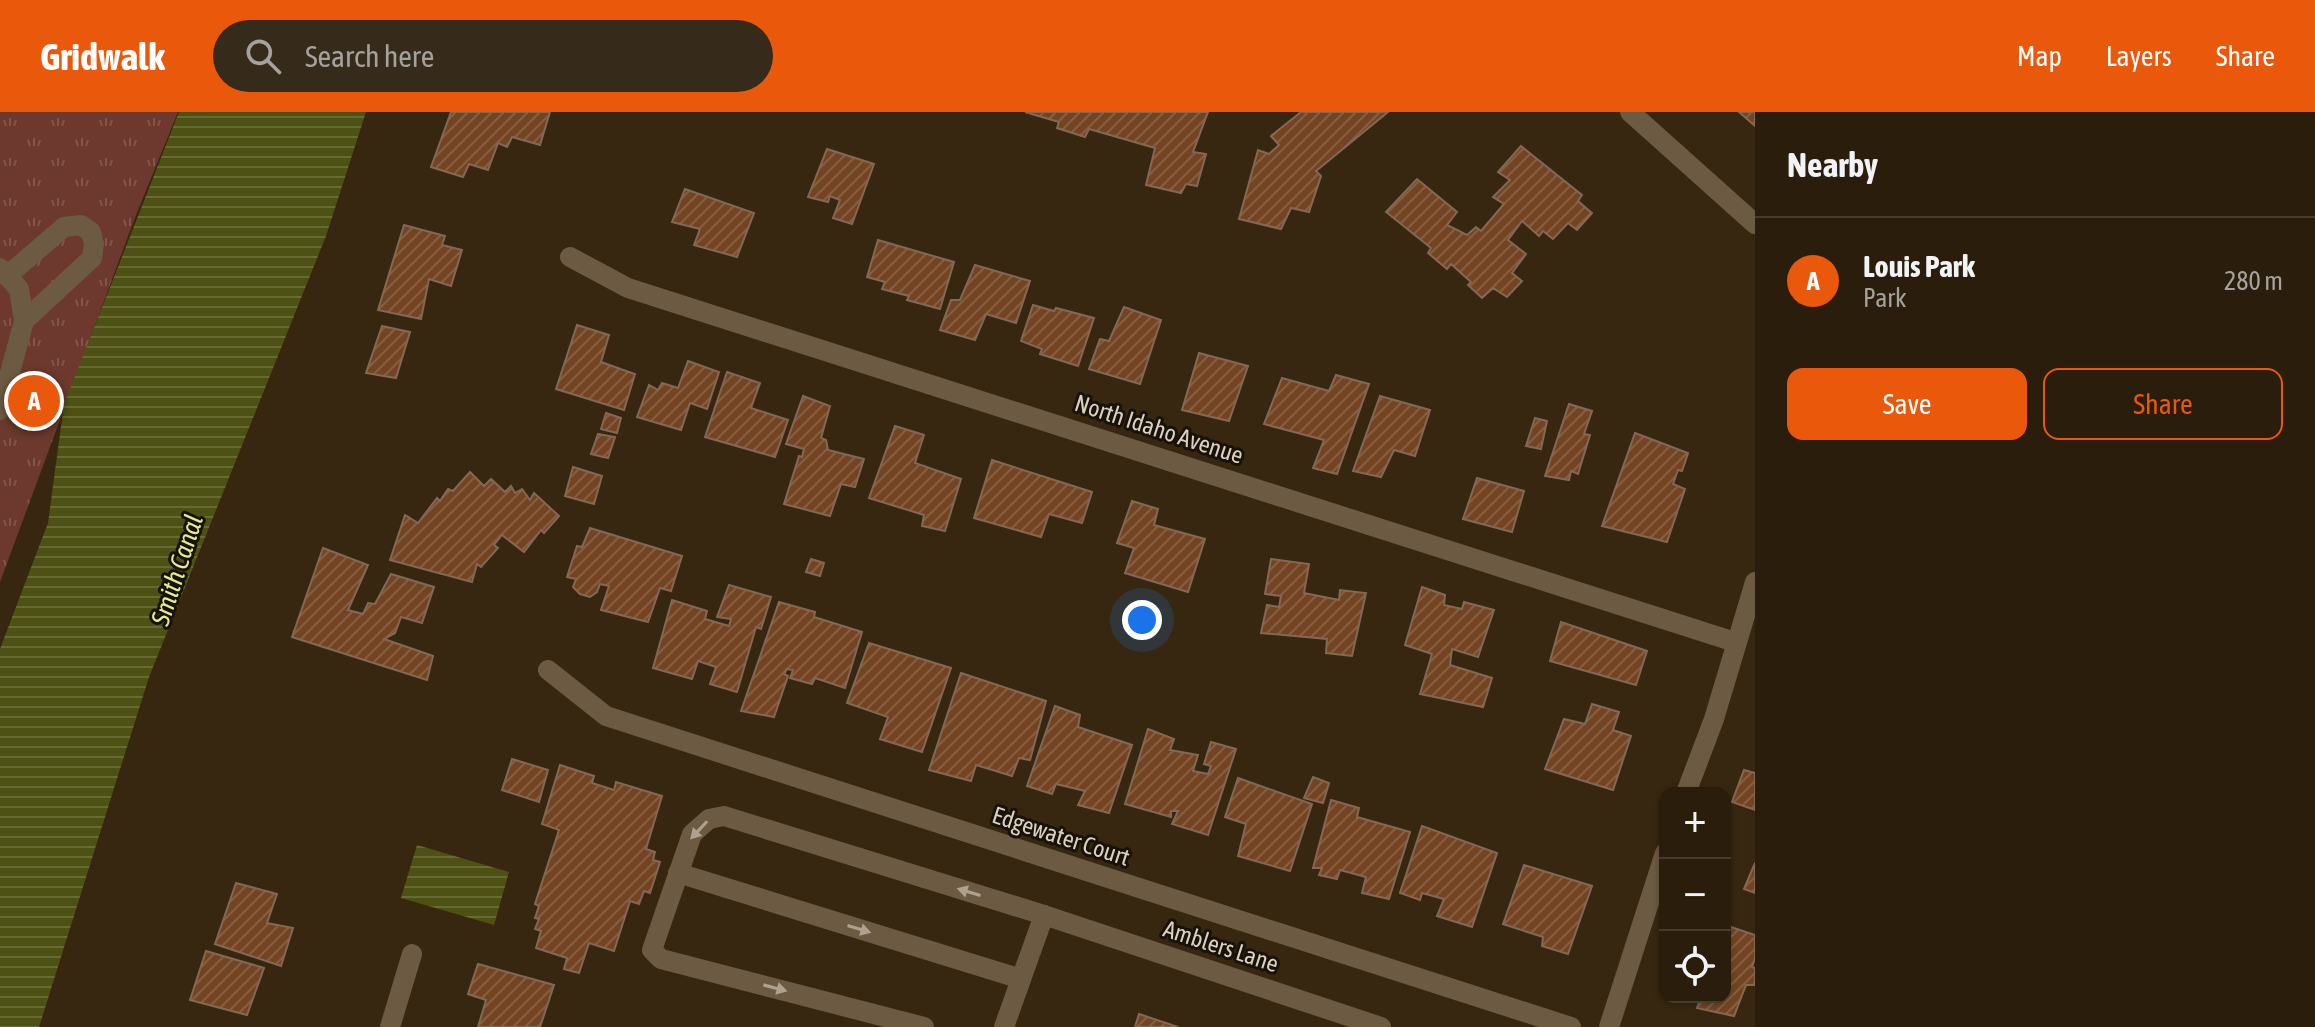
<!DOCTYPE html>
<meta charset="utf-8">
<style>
body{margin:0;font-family:"Asap Condensed",sans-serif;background:#362a1a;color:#f1f3f6}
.controls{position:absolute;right:24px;bottom:24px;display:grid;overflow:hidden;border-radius:16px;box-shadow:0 2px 6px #0004}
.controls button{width:72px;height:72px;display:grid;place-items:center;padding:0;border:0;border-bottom:2px solid #463b2d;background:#2a1d0c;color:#f1f3f6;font:40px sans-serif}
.you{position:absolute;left:1142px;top:508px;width:28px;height:28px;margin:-20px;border:6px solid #fff;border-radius:50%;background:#1a73e8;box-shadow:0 0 0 12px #1a73e833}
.badge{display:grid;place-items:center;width:52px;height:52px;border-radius:50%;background:#ea580c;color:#fff;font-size:26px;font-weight:700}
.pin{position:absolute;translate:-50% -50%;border:4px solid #fff;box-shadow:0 2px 8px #0006}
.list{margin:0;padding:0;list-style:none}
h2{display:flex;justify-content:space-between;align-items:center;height:104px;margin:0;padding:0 32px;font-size:34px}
h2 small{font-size:26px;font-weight:400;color:#a5a29d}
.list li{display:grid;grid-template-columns:52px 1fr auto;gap:24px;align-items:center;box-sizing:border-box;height:128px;padding:0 32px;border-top:2px solid #463b2d}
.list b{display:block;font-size:30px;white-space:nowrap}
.list p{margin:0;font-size:26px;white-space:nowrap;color:#a5a29d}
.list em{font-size:26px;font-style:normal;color:#a5a29d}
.actions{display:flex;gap:16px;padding:24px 32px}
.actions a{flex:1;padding:18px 0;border:2px solid #ea580c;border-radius:16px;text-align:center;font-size:28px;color:#ea580c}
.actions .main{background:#ea580c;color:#fff}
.icon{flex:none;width:44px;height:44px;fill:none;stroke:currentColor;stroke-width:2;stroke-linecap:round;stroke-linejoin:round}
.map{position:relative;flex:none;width:1755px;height:915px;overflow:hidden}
header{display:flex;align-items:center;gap:48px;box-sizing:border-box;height:112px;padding:0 40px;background:#ea580c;color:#fff}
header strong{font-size:38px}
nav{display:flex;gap:44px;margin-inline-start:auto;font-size:28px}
.search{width:560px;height:72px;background:#362a1a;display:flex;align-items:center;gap:20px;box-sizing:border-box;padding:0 28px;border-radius:44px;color:#a5a29d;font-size:30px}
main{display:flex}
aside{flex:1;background:#2a1d0c}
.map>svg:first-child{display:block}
.park{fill:url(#park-tufts)}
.water{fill:url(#water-rules)}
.building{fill:url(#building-hatch);stroke:#836856;stroke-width:2}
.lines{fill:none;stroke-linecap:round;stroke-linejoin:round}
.minor{stroke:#6d5a42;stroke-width:20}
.oneway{fill:#afa18f}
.labels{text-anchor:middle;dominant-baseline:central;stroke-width:6;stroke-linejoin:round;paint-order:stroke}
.street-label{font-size:24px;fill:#dbd0c3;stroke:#191208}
.water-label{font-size:26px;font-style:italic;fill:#e2ec93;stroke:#191208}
</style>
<header>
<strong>Gridwalk</strong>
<div class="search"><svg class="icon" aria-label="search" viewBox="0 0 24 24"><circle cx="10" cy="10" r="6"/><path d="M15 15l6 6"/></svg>Search here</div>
<nav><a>Map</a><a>Layers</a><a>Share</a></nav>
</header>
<main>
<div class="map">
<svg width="1755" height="915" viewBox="0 0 1755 915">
<defs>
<pattern id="park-tufts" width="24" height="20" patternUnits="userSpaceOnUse" patternTransform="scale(2)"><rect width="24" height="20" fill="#6d392e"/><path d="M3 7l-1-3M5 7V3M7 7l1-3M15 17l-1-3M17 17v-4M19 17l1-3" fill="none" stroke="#81554b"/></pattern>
<pattern id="water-rules" width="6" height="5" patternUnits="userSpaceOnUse" patternTransform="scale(2)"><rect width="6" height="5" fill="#4d5214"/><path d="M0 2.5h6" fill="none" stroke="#666a35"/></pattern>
<pattern id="building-hatch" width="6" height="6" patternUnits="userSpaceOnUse" patternTransform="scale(2)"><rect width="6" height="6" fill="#744422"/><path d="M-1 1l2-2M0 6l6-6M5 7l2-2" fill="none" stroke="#875e40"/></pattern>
</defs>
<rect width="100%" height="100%" fill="#382710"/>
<polygon class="park" points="0,0 178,0 134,108 0,470"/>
<g class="water">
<polygon points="179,0 366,0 326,124 149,565 39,915 0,915 0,537 48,411 64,292"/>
<polygon points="417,733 509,760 494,813 401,786"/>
</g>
<g class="building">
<polygon points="451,0 550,0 540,33 512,25 507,35 498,31 488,58 469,52 463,65 431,55"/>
<polygon points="1025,0 1208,0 1193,40 1206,42 1197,74 1186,72 1181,81 1146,73 1155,36 1089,17 1085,25 1057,16 1059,10"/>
<polygon points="1301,0 1388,0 1316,59 1321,64 1309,100 1291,96 1281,117 1239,107 1258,38 1269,42 1279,33 1271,24"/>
<polygon points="1739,0 1755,0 1755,14"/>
<polygon points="1521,34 1582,83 1578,89 1592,101 1577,118 1568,111 1553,127 1543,119 1539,124 1522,109 1508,128 1526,142 1512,161 1522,169 1507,185 1493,176 1482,186 1468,173 1471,170 1451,152 1447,157 1428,141 1431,136 1386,100 1417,67 1457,100 1447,113 1467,123 1476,115 1481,119 1504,92 1493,85 1510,68 1498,60"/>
<polygon points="827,37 874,52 852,112 833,106 840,88 830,84 828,90 808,85"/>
<polygon points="685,77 754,101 737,145 694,133 700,117 672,110"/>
<polygon points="404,113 445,124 442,133 462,138 451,174 429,167 421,207 378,198"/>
<polygon points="878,128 954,150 940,197 907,188 909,184 882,177 885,170 867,165"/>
<polygon points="975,153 1030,169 1016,211 986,202 975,228 940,218 951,188 960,188"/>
<polygon points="1033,193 1054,199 1056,196 1094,206 1078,254 1040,242 1042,237 1021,229"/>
<polygon points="1124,195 1161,208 1140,272 1089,257 1100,227 1109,229"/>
<polygon points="577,213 609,223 601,250 635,262 624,298 556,277"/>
<polygon points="382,214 410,220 396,266 366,261"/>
<polygon points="1199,241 1248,254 1229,309 1182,298"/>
<polygon points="688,249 719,260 707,297 690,291 681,318 637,305 649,273 658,278 662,271 678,276"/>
<polygon points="727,260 760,271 751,296 788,308 775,345 705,325"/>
<polygon points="1336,263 1369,272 1337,362 1313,356 1324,328 1264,312 1282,266 1329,279"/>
<polygon points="803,284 830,294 821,326 826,328 828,338 864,347 855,375 841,372 830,404 784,392 799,344 802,345 804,337 786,332"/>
<polygon points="1380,284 1430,298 1415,344 1394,338 1381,365 1353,359"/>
<polygon points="1569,292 1592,299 1584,322 1590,323 1578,362 1571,359 1569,368 1545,364"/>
<polygon points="606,301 621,306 617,321 601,317"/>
<polygon points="1535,306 1547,309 1541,337 1526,334"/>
<polygon points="895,314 924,323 915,351 961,367 945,419 922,414 924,403 869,386"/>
<polygon points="1635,321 1688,341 1682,359 1678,358 1673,372 1685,377 1667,430 1602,414"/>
<polygon points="598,322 615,325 608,346 591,342"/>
<polygon points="992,348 1092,380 1082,411 1049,402 1041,425 974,406"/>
<polygon points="573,355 602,364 594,392 565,384"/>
<polygon points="470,360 484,374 491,367 505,380 511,374 515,381 522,377 530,388 534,381 559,404 544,421 541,418 524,440 502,423 494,433 498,436 481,455 477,452 472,470 390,448 405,403 418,411 437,386 440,389 448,377 453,379"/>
<polygon points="1477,366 1524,379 1512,420 1463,407"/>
<polygon points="1132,389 1158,397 1154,413 1205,427 1188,480 1125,461 1134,436 1117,431"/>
<polygon points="590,416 682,444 671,479 660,476 648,510 601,498 609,474 600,472 597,480 590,485 580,482 573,475 576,467 567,465 577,434 582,435"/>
<polygon points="323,436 368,453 348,498 363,502 368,491 375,492 391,462 434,475 422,511 401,505 395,521 384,527 433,544 427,568 292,525"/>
<polygon points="811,447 824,451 820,464 806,460"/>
<polygon points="1271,447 1309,452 1304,481 1339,488 1340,478 1366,481 1352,544 1326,541 1327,527 1261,521 1267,493 1279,495 1281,484 1265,482"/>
<polygon points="729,473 771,485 761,517 756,515 737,580 710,572 716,555 698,549 692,567 653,556 672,488 707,499 705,507 729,514 731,507 717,505"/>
<polygon points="1422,475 1445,483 1444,493 1462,497 1464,490 1494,498 1478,545 1452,537 1450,553 1492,566 1483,595 1420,582 1432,542 1405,533"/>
<polygon points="779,490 815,500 814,505 862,520 845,576 815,566 812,572 790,566 793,558 787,557 784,562 788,564 774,605 741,599"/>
<polygon points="1561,510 1647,539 1636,573 1550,549"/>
<polygon points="869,531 951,556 922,640 880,627 888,605 847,591"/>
<polygon points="961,561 1046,589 1030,648 1019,646 1012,664 976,653 971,669 929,658"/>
<polygon points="1592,592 1619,600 1613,618 1631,624 1613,678 1545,657 1564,607 1585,612"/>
<polygon points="1055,594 1080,603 1078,615 1132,633 1109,701 1078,693 1085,679 1056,672 1052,682 1027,674"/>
<polygon points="1148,617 1174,627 1170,638 1198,643 1193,659 1208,662 1211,654 1204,652 1211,630 1236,637 1208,723 1172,712 1178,699 1171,699 1171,705 1125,692"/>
<polygon points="512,647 548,658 539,690 502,678"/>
<polygon points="560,653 594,664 592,671 614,678 616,670 662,684 646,737 655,740 653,748 660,750 650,781 644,779 639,792 630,789 614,839 589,831 579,861 564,857 567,846 536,836 541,819 535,817 539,807 535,806 539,794 535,792 559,718 542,712"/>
<polygon points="1744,658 1755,661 1755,698 1732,690"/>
<polygon points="1313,665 1329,671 1323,691 1304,686"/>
<polygon points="1238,666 1312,692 1290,759 1238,744 1246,712 1225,705"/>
<polygon points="1331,688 1359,696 1357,705 1410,720 1389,787 1362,781 1366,765 1340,758 1337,767 1319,763 1322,756 1313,756"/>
<polygon points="1422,714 1497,741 1472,815 1437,804 1444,787 1422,781 1420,788 1400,781"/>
<polygon points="1755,751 1755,781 1744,777"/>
<polygon points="1524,753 1592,774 1568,842 1542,834 1543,825 1503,812"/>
<polygon points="236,771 277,782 267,811 293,816 281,854 215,832"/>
<polygon points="1725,813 1755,823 1755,846 1752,855 1755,856 1755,868 1754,873 1746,873 1734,904 1697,896 1701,885 1725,885"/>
<polygon points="206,839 264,856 247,903 190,888"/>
<polygon points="478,852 554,873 540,915 478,915 486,888 468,882"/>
<polygon points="1139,902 1178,915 1135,915"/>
</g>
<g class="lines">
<g class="minor">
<polyline points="1630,0 1755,112"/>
<polyline points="570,145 628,176 1735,530"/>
<polyline points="0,156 19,177 24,209 0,298"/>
<polyline points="7,164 64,115 81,113 91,120 94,132 92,146 24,209"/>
<polyline points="548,558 606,604 1571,915"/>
<polyline points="1686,681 1714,607 1755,470"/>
<polyline points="678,761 1021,867"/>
<polyline points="390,915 412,842"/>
<polyline points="924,915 661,847 652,838 692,722 709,707 724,704 1044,803 1381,915"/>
<polyline points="1004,915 1044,803"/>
<polyline points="1609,915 1665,741"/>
</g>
</g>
<defs><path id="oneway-solid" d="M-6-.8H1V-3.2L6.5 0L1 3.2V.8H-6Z" transform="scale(2)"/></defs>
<g class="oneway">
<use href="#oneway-solid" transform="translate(699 718) rotate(133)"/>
<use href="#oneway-solid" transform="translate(969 780) rotate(-163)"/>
<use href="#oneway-solid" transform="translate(859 817) rotate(17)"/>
<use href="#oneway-solid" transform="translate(775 876) rotate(15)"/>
</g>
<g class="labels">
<g class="street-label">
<text transform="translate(1159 317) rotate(18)">North Idaho Avenue</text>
<text transform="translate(1061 724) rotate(18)">Edgewater Court</text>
<text transform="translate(1221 834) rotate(18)">Amblers Lane</text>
</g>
<g class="water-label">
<text transform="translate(177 458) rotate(-72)">Smith Canal</text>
</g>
</g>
</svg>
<div class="controls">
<button>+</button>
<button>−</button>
<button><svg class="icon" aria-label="locate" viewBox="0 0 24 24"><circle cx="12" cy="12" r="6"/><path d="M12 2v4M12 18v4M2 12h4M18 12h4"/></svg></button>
</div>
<div class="you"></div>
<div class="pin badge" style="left:34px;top:289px">A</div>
</div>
<aside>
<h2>Nearby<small></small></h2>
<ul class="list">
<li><span class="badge">A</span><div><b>Louis Park</b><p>Park</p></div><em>280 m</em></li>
</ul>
<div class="actions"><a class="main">Save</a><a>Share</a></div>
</aside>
</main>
